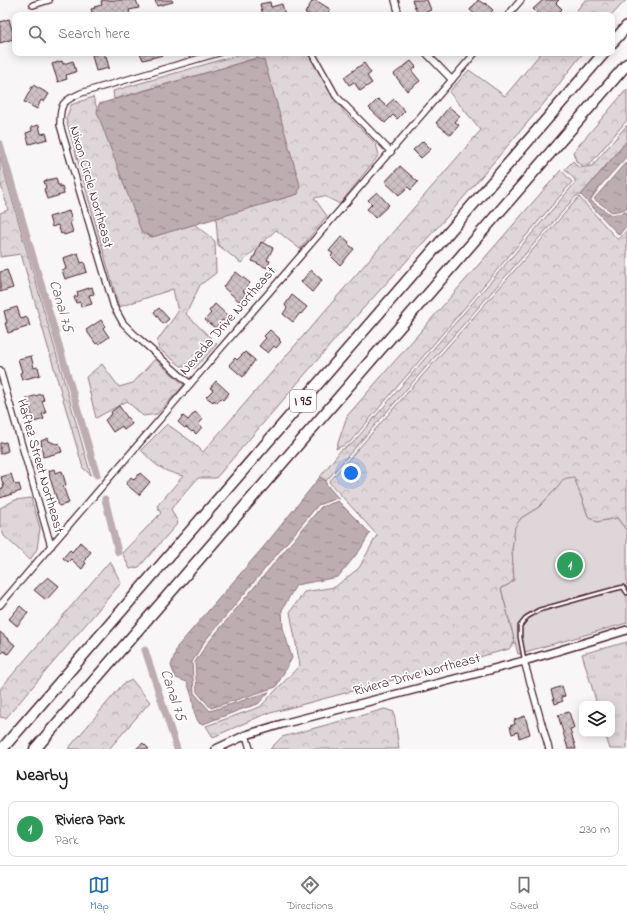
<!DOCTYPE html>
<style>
body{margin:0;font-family:"Indie Flower",sans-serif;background:#f6f6f6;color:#202124}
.controls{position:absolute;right:12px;bottom:12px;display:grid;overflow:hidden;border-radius:8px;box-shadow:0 2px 10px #0003}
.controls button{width:36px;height:36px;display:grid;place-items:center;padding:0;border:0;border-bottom:1px solid #e0e0e0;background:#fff;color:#202124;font:20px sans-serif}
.you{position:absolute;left:351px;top:473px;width:14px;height:14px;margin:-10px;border:3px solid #fff;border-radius:50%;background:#1a73e8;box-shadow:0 0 0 6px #1a73e833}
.badge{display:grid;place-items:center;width:26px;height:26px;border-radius:50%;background:#1f6fb2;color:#fff;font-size:13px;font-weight:700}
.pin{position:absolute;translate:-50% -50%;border:2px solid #fff;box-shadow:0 1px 4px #0006}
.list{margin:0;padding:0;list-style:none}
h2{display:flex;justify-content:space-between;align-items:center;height:52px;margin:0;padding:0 16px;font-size:17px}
h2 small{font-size:13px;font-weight:400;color:#757577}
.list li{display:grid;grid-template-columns:26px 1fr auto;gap:12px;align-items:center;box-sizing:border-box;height:56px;margin:0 8px 8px;padding:0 8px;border:1px solid #e0e0e0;border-radius:8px}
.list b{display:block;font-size:15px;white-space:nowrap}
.list p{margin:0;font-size:13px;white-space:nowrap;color:#757577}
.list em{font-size:13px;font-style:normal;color:#757577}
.icon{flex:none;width:22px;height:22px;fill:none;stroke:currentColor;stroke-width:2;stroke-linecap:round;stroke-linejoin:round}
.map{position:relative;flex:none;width:627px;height:749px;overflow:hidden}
.search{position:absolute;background:#fff;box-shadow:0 2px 10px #0003;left:12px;right:12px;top:12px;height:44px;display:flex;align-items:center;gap:10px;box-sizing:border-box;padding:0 14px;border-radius:8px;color:#757577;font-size:15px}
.sheet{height:116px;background:#fff}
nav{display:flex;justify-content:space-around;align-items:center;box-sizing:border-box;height:56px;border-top:1px solid #e0e0e0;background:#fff;font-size:11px;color:#757577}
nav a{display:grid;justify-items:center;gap:2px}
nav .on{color:#1f6fb2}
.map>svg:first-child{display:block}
.grass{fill:url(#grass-tufts);stroke:#947a82}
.forest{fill:url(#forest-crowns);stroke:#947a82}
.wetland{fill:url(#wetland-marsh);stroke:#947a82}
.green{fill:#ded6d9;stroke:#947a82}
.water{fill:url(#water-ripples);stroke:#8f747b}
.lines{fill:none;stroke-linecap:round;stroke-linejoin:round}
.canal{stroke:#bdadb0;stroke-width:7}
.building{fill:url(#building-cross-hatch);stroke:#4a1f2b}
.service-casing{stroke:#4a1f2b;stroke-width:5.5}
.minor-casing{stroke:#4a1f2b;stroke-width:8}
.tertiary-casing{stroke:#4a1f2b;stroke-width:10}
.motorway-casing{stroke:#4a1f2b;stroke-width:13}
.service{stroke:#fff;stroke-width:2.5}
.minor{stroke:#fff;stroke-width:5.5}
.tertiary{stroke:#fff;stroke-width:7}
.motorway{stroke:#fff;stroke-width:10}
.labels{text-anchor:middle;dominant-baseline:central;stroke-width:3.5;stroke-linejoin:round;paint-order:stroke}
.shield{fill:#fff;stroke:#80626b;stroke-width:1}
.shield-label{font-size:13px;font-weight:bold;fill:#4a1f2b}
.street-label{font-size:14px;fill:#4a1f2b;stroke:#fff}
.water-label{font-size:15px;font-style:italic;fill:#72515a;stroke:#fff}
</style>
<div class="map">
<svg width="627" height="749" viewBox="0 0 627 749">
<defs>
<pattern id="grass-tufts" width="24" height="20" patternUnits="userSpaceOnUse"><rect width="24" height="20" fill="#ded6d9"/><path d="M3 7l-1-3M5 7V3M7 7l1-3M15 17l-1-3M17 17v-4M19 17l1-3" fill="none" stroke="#c0b7ba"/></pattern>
<pattern id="forest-crowns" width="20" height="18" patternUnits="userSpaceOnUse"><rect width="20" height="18" fill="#ded6d9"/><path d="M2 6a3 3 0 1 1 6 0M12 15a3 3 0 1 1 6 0" fill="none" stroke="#c0b7ba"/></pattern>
<pattern id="wetland-marsh" width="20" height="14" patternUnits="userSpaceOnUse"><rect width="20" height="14" fill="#ded6d9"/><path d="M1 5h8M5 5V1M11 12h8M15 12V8" fill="none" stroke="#c0b7ba"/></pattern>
<pattern id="water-ripples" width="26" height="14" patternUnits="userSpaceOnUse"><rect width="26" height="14" fill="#bdadb0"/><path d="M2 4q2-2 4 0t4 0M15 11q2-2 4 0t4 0" fill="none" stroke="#9c8c8f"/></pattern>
<pattern id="building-cross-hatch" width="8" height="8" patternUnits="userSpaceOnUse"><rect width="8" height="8" fill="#cdc1c4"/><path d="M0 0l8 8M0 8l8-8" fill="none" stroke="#b2a5a9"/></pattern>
</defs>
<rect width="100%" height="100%" fill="#f8f6f7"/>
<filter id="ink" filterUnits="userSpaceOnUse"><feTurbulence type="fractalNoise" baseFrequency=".025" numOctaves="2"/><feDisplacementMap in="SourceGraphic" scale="8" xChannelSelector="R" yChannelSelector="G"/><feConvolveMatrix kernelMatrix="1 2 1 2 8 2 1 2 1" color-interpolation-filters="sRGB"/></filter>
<g filter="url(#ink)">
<g class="grass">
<polygon points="31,498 40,528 37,549 30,560 4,536 0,525 0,508 15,500"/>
<polygon points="627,642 627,749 610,749 605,734 612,734 612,704 597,704 582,654"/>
</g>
<g class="forest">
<polygon points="585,0 626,0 612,15 573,15"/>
<polygon points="245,53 307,53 344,112 376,144 379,155 340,204 324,196 314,198 327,216 300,249 276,230 241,263 218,245 216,218 298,194 257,58 114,99 113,91"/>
<path d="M541,53H583L545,102L446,218L338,336L216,478H198L171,509L178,523L139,567L130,569L122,553L161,513L157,506L183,476C162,471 156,466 141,450L167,424L195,444L203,452L481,130L449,92L469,70L505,96Z"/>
<polygon points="627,89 627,120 589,165 580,165 576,161 573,152"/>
<polygon points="93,97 142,233 152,237 194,224 215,241 216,273 200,285 186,314 217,344 195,368 181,366 159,349 157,341 178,312 173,289 119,307 66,119 71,105"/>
<polygon points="0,156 6,178 91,475 83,468 21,254 0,257 0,213 8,210 0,181"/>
<polygon points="561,170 572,182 350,442 336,449 347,416"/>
<polygon points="579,197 618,240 627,230 627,531 617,518 597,522 588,516 574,478 559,486 539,507 521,518 512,550 514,580 508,585 501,588 515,642 509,649 263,715 213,737 206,726 260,707 300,665 290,612 304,592 335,587 359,568 377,535 329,482"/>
<polygon points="155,359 184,385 157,414 143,416 127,401 96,418 86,377 102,364 119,387 133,383"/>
<polygon points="110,561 121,583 6,718 0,717 0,689"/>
<polygon points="132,680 150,702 109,749 68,749 123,684"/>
<polygon points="385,709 394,712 399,749 270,749 282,737"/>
</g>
<polygon class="wetland" points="627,125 627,141 581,195 576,196 326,481 320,477 341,450 352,444 575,183 575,180 565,169 573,161 579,168 592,166"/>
<path class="green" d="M574,477L588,516L597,522L617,518L627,531V623L518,654L501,588L508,585L514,580L512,550L515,527L521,518L539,507L559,486C561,478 567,478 574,477Z"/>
<g class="water">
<polygon points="257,58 264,60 300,185 298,194 152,237 142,233 97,112 99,104"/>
<polygon points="627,141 627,156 601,185 591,199 591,201 611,215 627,212 627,225 619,235 581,195"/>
<polygon points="627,161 627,209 612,212 594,199"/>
<path d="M320,477L326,481V484L339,499L337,498L318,505L204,642L192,662L194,693L210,711L269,692L258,704L245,708L203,724H200C194,716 194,711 193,702C192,695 189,688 187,682L176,678L171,666L177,647L266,544Z"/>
<polygon points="338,501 370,533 360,550 338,577 296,585 282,610 283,628 292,658 276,687 211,708 197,692 195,662 207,644 321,507"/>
</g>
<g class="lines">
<g class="canal">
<polyline points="0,144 97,475"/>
<polyline points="105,499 118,552"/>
<polyline points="145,650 177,749"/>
</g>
</g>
<g class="building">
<polygon points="104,0 136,0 139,8 129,10 130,15 93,15 91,9 95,8 94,7 102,5 101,1"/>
<polygon points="155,0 172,0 173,2 157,6"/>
<polygon points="313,0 315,0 330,9 327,15 310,15 305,13"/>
<polygon points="412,0 427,0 431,10 418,15"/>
<polygon points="478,0 484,4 485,3 493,10 489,15 476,15 470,10"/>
<polygon points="543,0 559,0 556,3 562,9 556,15 554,15 551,12 549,15 539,15 533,9"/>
<polygon points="270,2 271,7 282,4 285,15 263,15 260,4"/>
<polygon points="9,19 14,37 12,37 13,39 0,43 0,22"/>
<polygon points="100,53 103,53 104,56 106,56 109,68 96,71 92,55"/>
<polygon points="140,53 162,53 163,55 143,60"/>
<polygon points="62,61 63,64 73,61 76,72 66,75 67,79 58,82 52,64"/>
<polygon points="411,61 416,67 412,71 420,81 407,91 394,74"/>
<polygon points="364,63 371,73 367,76 372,83 360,91 354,82 349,85 344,77"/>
<polygon points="33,85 49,94 44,102 41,100 37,109 24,102"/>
<polygon points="378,99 386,106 394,99 405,111 397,119 393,115 385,123 369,108"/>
<polygon points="449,107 460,116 455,122 459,125 451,135 436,123"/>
<polygon points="39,125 41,134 46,133 48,139 29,144 26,133 32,131 31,127"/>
<polygon points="423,141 431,149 421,158 413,150"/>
<polygon points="400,166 418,182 411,190 408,187 399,195 385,182"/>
<polygon points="56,178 58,185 60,185 60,187 62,186 64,194 47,199 44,189 46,188 44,181"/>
<polygon points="377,192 389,205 375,218 367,209 372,204 368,200"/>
<polygon points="69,211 72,221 70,222 73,232 64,235 63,233 61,234 58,225 52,227 49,217"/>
<polygon points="342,236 349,242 348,244 354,249 340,265 331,256 333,254 329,251"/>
<polygon points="261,242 273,248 267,260 270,261 267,268 252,261"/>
<polygon points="78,253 81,263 84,262 87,272 65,279 62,270 66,269 63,258"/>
<polygon points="7,270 13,288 0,292 0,272"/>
<polygon points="311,270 322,280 312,292 301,282"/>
<polygon points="236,272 250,283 243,291 246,293 239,301 223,287"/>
<polygon points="92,287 94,294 89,295 92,304 81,307 80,302 76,303 74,297 78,296 77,292"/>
<polygon points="292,295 307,307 301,314 300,313 293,322 283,314 287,308 285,305"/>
<polygon points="215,304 228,316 224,321 222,320 215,328 205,320 211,313 209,311"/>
<polygon points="17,307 21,319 27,317 30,326 8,333 5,323 7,323 4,311"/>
<polygon points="159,308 169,319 163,324 154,312"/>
<polygon points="101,320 105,326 103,328 109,337 99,344 98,343 96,344 86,330"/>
<polygon points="270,330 280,339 279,340 281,342 276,348 274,346 268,353 259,346 266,338 264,336"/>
<polygon points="245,352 255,360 243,377 229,365 235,358 237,360"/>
<polygon points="31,356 34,368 38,367 40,375 22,380 20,373 22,372 18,359"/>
<polygon points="216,381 229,393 223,400 221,398 217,403 214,400 213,402 206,397 213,390 210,388"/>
<polygon points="42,394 44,400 42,401 46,413 42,414 44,419 34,422 27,398"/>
<polygon points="119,406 132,424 124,430 122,426 113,432 105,420 112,414 111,412"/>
<polygon points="195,412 203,419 199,424 202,427 196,434 193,431 192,432 186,427 185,428 178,422 183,416 188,420"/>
<polygon points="48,438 49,441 56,444 59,443 62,452 43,457 41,441"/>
<polygon points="6,442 8,451 0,454 0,443"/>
<polygon points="54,469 55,473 62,471 66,485 63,486 69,503 59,506 49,475 50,475 49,471"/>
<polygon points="140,473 150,482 139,495 126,484 131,477 134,480"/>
<polygon points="11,474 14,483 16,485 19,484 21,491 0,498 0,489 4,488 1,477"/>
<polygon points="80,542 91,552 85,559 86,560 84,561 86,563 82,569 71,559 68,562 63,558 70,550 72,552"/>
<polygon points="48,577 59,586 46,600 34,590"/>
<polygon points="20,606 28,613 17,626 9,619"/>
<polygon points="0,632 15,645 8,654 4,651 0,655"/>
<polygon points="562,686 565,696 561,697 563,701 555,704 551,690"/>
<polygon points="569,712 574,728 570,729 576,749 568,749 558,715"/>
<polygon points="525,716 530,734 519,738 518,732 512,734 510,726 515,724 514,720"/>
<polygon points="143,743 149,749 136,749"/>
</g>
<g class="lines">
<g class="service-casing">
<polyline id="service" points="524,659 520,637 520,626 527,617 539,610 611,590 623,587 627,593"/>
</g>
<g class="minor-casing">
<g id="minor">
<polyline points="395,0 399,15"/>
<polyline points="33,5 49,0"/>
<polyline points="508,15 521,0"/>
<polyline points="312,53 336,96 391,152"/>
<polyline points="426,53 452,80"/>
<polyline points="0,370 51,546"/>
<path d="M190,384L137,337L123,323L114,307L60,125C60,103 62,102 81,93L218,53"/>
<polyline points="0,605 475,53"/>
<polyline points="524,661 549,749"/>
<polyline points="246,735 250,749"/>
</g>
</g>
<g class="tertiary-casing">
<polyline id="tertiary" points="216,749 246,735 282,724 524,661 627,630"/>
</g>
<g class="motorway-casing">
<g id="motorway">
<polyline points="612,43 627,26"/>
<polyline points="2,749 604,53"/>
<polyline points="35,749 627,64"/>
</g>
</g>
<use href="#service" class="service"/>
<use href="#minor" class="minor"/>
<use href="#tertiary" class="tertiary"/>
<use href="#motorway" class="motorway"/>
</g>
</g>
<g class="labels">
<rect class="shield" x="290" y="390" width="26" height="22" rx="3"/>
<g class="shield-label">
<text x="303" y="401">I 95</text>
</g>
<g class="street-label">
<text transform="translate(91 187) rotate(74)">Nixon Circle Northeast</text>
<text transform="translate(228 321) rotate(-49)">Nevada Drive Northeast</text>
<text transform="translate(40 466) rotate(74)">Haftez Street Northeast</text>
<text transform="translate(417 675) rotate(-15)">Riviera Drive Northeast</text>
</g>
<g class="water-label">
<text transform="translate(61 306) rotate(74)">Canal 75</text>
<text transform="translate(173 695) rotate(72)">Canal 75</text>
</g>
</g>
</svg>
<div class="controls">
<button><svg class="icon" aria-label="layers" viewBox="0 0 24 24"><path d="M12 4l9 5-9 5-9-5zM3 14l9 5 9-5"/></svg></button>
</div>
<div class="you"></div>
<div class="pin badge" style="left:570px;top:565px;background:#2e9e5b">1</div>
<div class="search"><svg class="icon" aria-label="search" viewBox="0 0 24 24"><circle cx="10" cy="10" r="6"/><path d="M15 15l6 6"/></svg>Search here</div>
</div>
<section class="sheet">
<h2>Nearby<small></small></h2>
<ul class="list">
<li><span class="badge" style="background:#2e9e5b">1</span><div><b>Riviera Park</b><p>Park</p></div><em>230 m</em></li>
</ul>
</section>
<nav>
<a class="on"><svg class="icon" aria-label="map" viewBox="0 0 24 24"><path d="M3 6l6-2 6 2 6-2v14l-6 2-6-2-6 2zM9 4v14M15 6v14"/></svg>Map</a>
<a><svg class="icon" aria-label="directions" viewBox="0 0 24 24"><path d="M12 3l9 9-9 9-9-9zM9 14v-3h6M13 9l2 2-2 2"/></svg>Directions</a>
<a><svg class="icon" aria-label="saved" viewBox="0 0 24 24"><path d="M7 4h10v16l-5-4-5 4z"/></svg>Saved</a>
</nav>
